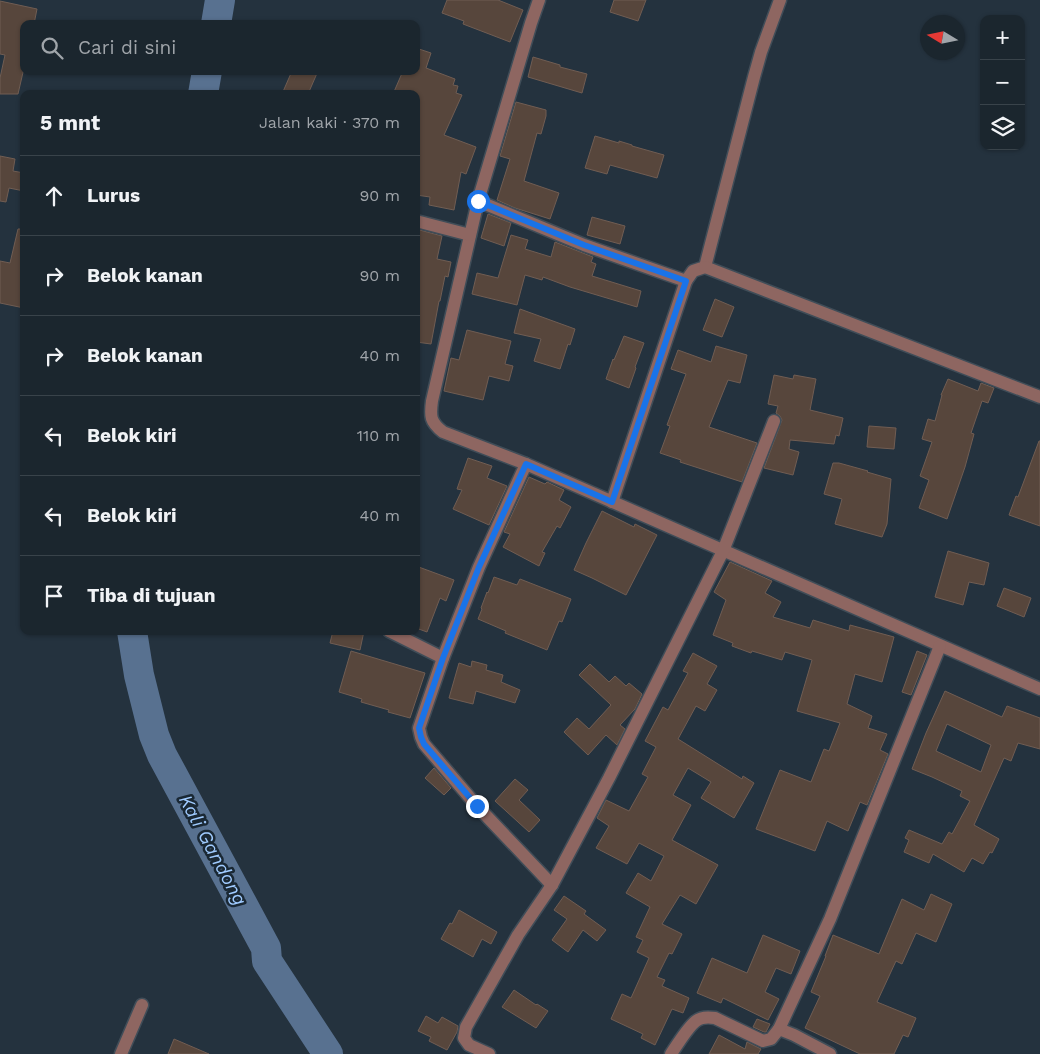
<!DOCTYPE html>
<html lang="id">
<meta charset="utf-8">
<style>
body{margin:0;font-family:"Work Sans",sans-serif;background:#242e36;color:#f1f3f6}
.controls{position:absolute;right:15px;top:15px;display:grid;overflow:hidden;border-radius:10px;box-shadow:0 1px 4px #0004}
.controls button{width:45px;height:45px;display:grid;place-items:center;padding:0;border:0;border-bottom:1px solid #39434a;background:#1b262e;color:#f1f3f6;font:25px sans-serif}
.compass{position:absolute;left:920px;top:15px;width:45px;height:45px;border-radius:50%;background:#1b262e;box-shadow:0 1px 4px #0004;rotate:280deg}
.stop{position:absolute;width:15px;height:15px;margin:-11px;border:4px solid #1a73e8;border-radius:50%;background:#fff}
.stop.end{background:#1a73e8;border-color:#fff;box-shadow:0 1px 5px #0008}
.list{margin:0;padding:0;list-style:none}
h2{display:flex;justify-content:space-between;align-items:center;height:65px;margin:0;padding:0 20px;font-size:21px}
h2 small{font-size:16px;font-weight:400;color:#a0a5aa}
.list li{display:grid;grid-template-columns:32px 1fr auto;gap:15px;align-items:center;box-sizing:border-box;height:80px;padding:0 20px;border-top:1px solid #39434a}
.list b{display:block;font-size:19px;white-space:nowrap}
.list em{font-size:16px;font-style:normal;color:#a0a5aa}
.icon{flex:none;width:28px;height:28px;fill:none;stroke:currentColor;stroke-width:2;stroke-linecap:round;stroke-linejoin:round}
.map{position:relative;flex:none;width:1040px;height:1054px;overflow:hidden}
.search{position:absolute;background:#1b262e;box-shadow:0 1px 4px #0004;left:20px;top:20px;width:400px;height:55px;display:flex;align-items:center;gap:12px;box-sizing:border-box;padding:0 18px;border-radius:10px;color:#a0a5aa;font-size:19px}
.panel{position:absolute;background:#1b262e;box-shadow:0 1px 4px #0004;left:20px;top:90px;width:400px;height:545px;border-radius:10px}
.map>svg:first-child{display:block}
.lines{fill:none;stroke-linecap:round;stroke-linejoin:round}
.stream{stroke:#587190;stroke-width:5}
.river{stroke:#587190;stroke-width:30}
.building{fill:#57463c;stroke:#705d53;fill-rule:evenodd}
.street-casing{stroke:#404d58;stroke-width:15}
.street{stroke:#8e6661;stroke-width:12}
.route{stroke:#1a73e8;stroke-width:6}
.labels{text-anchor:middle;dominant-baseline:central;stroke-width:5;stroke-linejoin:round;paint-order:stroke}
.water-label{font-size:19px;font-style:italic;fill:#a0cbff;stroke:#1a2834}
</style>
<div class="map">
<svg width="1040" height="1054" viewBox="0 0 1040 1054">
<rect width="100%" height="100%" fill="#24323e"/>
<g class="lines">
<polyline class="stream" points="320,1054 322,1045"/>
<g class="river">
<polyline points="216,24 220,0"/>
<polyline points="203,94 207,71"/>
<polyline points="132,631 139,675 154,735 162,755 266,948 267,961 328,1054"/>
</g>
</g>
<g class="building">
<polygon points="447,0 498,0 523,10 510,42 463,24 464,21 442,13"/>
<polygon points="614,0 646,0 638,21 610,12"/>
<polygon points="0,1 37,9 34,24 24,24 24,68 18,94 0,94 0,78 5,55 0,54"/>
<polygon points="416,48 431,53 426,68 455,79 453,85 458,86 456,93 462,95 444,135 476,147 466,174 461,172 454,210 429,205 430,197 416,195 416,94 393,94 403,71 416,71"/>
<polygon points="533,57 560,65 560,67 587,74 582,93 528,77"/>
<polygon points="292,71 318,71 308,94 282,94"/>
<polygon points="516,102 546,110 546,116 541,134 537,133 524,181 559,193 550,219 515,208 497,200 510,159 500,156"/>
<polygon points="595,136 619,143 619,141 632,145 632,146 664,155 657,178 610,165 607,174 585,168"/>
<polygon points="0,156 15,159 13,171 24,173 24,191 9,188 6,202 0,201"/>
<polygon points="488,214 511,223 504,246 481,238"/>
<polygon points="592,217 625,226 620,244 587,235"/>
<polygon points="18,229 24,229 24,308 0,303 0,261 10,263"/>
<polygon points="416,229 442,236 437,259 451,262 448,277 445,276 440,301 439,301 431,344 416,342"/>
<polygon points="511,235 528,240 525,249 551,257 555,242 593,257 591,262 596,264 592,276 641,291 637,307 570,287 543,277 542,280 525,275 517,305 472,294 477,273 498,278"/>
<polygon points="715,299 734,307 722,337 703,330"/>
<polygon points="520,309 575,329 570,345 568,344 560,369 534,361 541,339 514,333"/>
<polygon points="467,330 511,341 505,364 513,366 509,381 489,376 483,400 444,391 451,358 459,360"/>
<polygon points="624,336 644,343 635,367 636,368 629,388 606,379 613,359 614,360"/>
<polygon points="716,346 747,355 740,383 728,380 709,427 757,443 742,482 680,462 681,460 660,453 670,426 667,425 686,374 671,369 678,350 711,362"/>
<polygon points="774,375 793,379 794,375 816,379 810,410 843,418 839,436 836,435 834,444 790,440 789,449 799,452 793,475 764,468 782,420 780,416 776,413 778,406 768,404"/>
<polygon points="948,379 978,391 981,383 994,388 988,403 982,401 971,433 974,434 965,467 947,519 919,508 929,480 920,476 932,442 922,439 928,419 935,421 942,395 941,395"/>
<polygon points="869,426 896,428 894,449 867,447"/>
<polygon points="1039,441 1040,441 1040,526 1009,515 1016,496 1018,497"/>
<polygon points="468,458 492,466 487,478 507,486 489,525 453,509 462,490 457,489"/>
<polygon points="833,463 839,463 868,471 867,472 891,479 887,524 882,537 835,524 842,499 824,494"/>
<polygon points="529,477 545,484 547,482 564,490 559,500 571,507 560,528 557,526 542,552 545,553 539,566 503,547 510,534 504,532"/>
<polygon points="602,511 634,527 635,524 657,535 626,595 592,578 574,570 586,543"/>
<polygon points="948,551 989,563 984,585 969,582 963,605 935,597"/>
<polygon points="730,562 772,581 765,593 781,602 773,617 810,628 813,620 849,631 850,625 894,637 882,682 855,674 847,704 872,716 868,728 887,734 880,750 888,754 867,805 860,802 848,831 827,821 815,851 756,829 780,770 811,782 824,749 829,751 840,723 797,711 812,660 785,652 782,660 752,651 751,653 732,646 733,643 713,635 726,600 714,592"/>
<polygon points="416,566 454,580 446,601 440,598 427,632 416,628"/>
<polygon points="494,577 517,585 520,579 571,599 562,622 559,621 547,650 505,633 506,631 478,619 482,609 481,608 487,592 488,593"/>
<polygon points="1004,588 1031,598 1024,617 997,606"/>
<polygon points="333,631 364,631 360,650 330,643"/>
<polygon points="351,651 425,673 410,718 388,712 389,710 361,702 362,699 339,692"/>
<polygon points="917,651 927,655 911,695 902,692"/>
<polygon points="693,653 717,666 707,684 717,690 705,711 696,706 678,739 742,779 743,776 754,783 734,818 701,798 711,782 688,768 673,795 691,805 672,840 718,865 696,904 680,895 662,924 682,934 672,954 669,953 657,977 665,980 662,986 689,998 683,1013 672,1009 655,1045 641,1038 643,1034 611,1019 622,994 631,998 649,958 637,952 643,940 636,937 650,907 626,893 638,873 651,881 664,856 639,843 627,864 596,848 609,826 597,818 606,800 629,811 648,777 642,774 656,747 645,741 663,707 668,710 688,673 683,671"/>
<polygon points="472,661 487,665 486,670 503,675 501,682 520,690 515,703 476,691 473,704 449,698 459,663 471,667"/>
<polygon points="590,664 609,682 615,676 626,686 629,683 642,694 635,709 620,725 625,729 617,745 606,735 588,755 564,732 577,718 589,729 611,705 610,704 579,675"/>
<path d="M945,691L1002,717L1007,706L1040,718V749L1018,743L1011,761L1004,758L974,825L999,839L992,853L990,852L983,864L972,858L964,872L933,854L929,863L904,852L909,840L905,838L909,830L942,844L949,832L952,834L970,801L960,796L962,791L932,777L912,769L926,733ZM947,724L991,745L981,772L936,751Z"/>
<polygon points="434,768 451,788 444,795 425,778"/>
<polygon points="515,779 528,790 519,800 540,820 529,832 495,801"/>
<polygon points="931,894 952,904 936,942 916,933 902,964 896,961 877,1002 916,1018 908,1037 903,1035 894,1054 860,1054 805,1028 820,996 811,992 826,956 825,956 833,935 879,954 902,899 924,910"/>
<polygon points="564,896 586,911 584,914 606,930 597,941 583,930 568,952 552,940 567,919 554,910"/>
<polygon points="459,910 497,932 491,944 482,939 473,957 441,939 450,923 452,924"/>
<polygon points="763,935 800,951 791,974 776,968 765,992 779,999 768,1020 723,998 721,1003 697,993 712,958 747,973"/>
<polygon points="514,990 536,1005 537,1004 548,1011 536,1028 502,1007"/>
<polygon points="426,1016 438,1023 442,1017 458,1026 457,1032 447,1050 429,1041 431,1037 418,1031"/>
<polygon points="757,1019 770,1024 766,1032 764,1032 753,1027"/>
<polygon points="719,1035 745,1049 747,1042 761,1049 758,1054 709,1054"/>
<polygon points="174,1039 209,1054 168,1054"/>
</g>
<g class="lines">
<g class="street-casing">
<g id="street">
<path d="M539,0L531,23L478,201L432,401C430,416 430,422 443,432L526,464L1040,689"/>
<polyline points="478,201 584,245 686,281 693,271 705,267 754,77 761,52 780,0"/>
<polyline points="416,221 470,235"/>
<polyline points="705,267 1040,397"/>
<polyline points="526,464 479,567 443,658 419,728 421,737 424,744 477,806 552,885"/>
<polyline points="612,502 686,281"/>
<polyline points="389,631 443,658"/>
<polyline points="779,1029 794,1035 830,1054"/>
<polyline points="121,1054 142,1005"/>
<polyline points="489,1054 469,1045 464,1038 466,1027 518,935 552,885 609,778 723,551 774,421"/>
<path d="M671,1054C677,1045 688,1027 696,1021C701,1017 709,1017 715,1018L763,1041L771,1039L779,1029L830,919L940,646"/>
</g>
</g>
<use href="#street" class="street"/>
</g>
<g class="lines">
<polyline class="route" points="477,806 424,744 421,737 419,728 443,658 479,567 526,464 612,502 686,281 584,245 478,201"/>
</g>
<g class="labels">
<g class="water-label">
<text transform="translate(213 850) rotate(62)">Kali Gandong</text>
</g>
</g>
</svg>
<div class="controls">
<button>+</button>
<button>−</button>
<button><svg class="icon" aria-label="layers" viewBox="0 0 24 24"><path d="M12 4l9 5-9 5-9-5zM3 14l9 5 9-5"/></svg></button>
</div>
<svg class="compass" viewBox="-18 -18 36 36"><path d="M0-13l5 13h-10z" fill="#e53935"/><path d="M0 13l5-13h-10z" fill="#a0a5aa"/></svg>
<div class="stop" style="left:478px;top:201px"></div>
<div class="stop end" style="left:477px;top:806px"></div>
<div class="search"><svg class="icon" aria-label="search" viewBox="0 0 24 24"><circle cx="10" cy="10" r="6"/><path d="M15 15l6 6"/></svg>Cari di sini</div>
<section class="panel">
<h2>5 mnt<small>Jalan kaki · 370 m</small></h2>
<ul class="list">
<li><svg class="icon" aria-label="ahead" viewBox="0 0 24 24"><path d="M12 20V5M6 11l6-6 6 6"/></svg><div><b>Lurus</b></div><em>90 m</em></li>
<li><svg class="icon" aria-label="right" viewBox="0 0 24 24"><path d="M7 20v-9h11M14 6l5 5-5 5"/></svg><div><b>Belok kanan</b></div><em>90 m</em></li>
<li><svg class="icon" aria-label="right" viewBox="0 0 24 24"><path d="M7 20v-9h11M14 6l5 5-5 5"/></svg><div><b>Belok kanan</b></div><em>40 m</em></li>
<li><svg class="icon" aria-label="left" viewBox="0 0 24 24"><path d="M17 20v-9H6M10 6l-5 5 5 5"/></svg><div><b>Belok kiri</b></div><em>110 m</em></li>
<li><svg class="icon" aria-label="left" viewBox="0 0 24 24"><path d="M17 20v-9H6M10 6l-5 5 5 5"/></svg><div><b>Belok kiri</b></div><em>40 m</em></li>
<li><svg class="icon" aria-label="arrive" viewBox="0 0 24 24"><path d="M6 21V4h12l-3 4 3 4H6"/></svg><div><b>Tiba di tujuan</b></div></li>
</ul>
</section>
</div>
